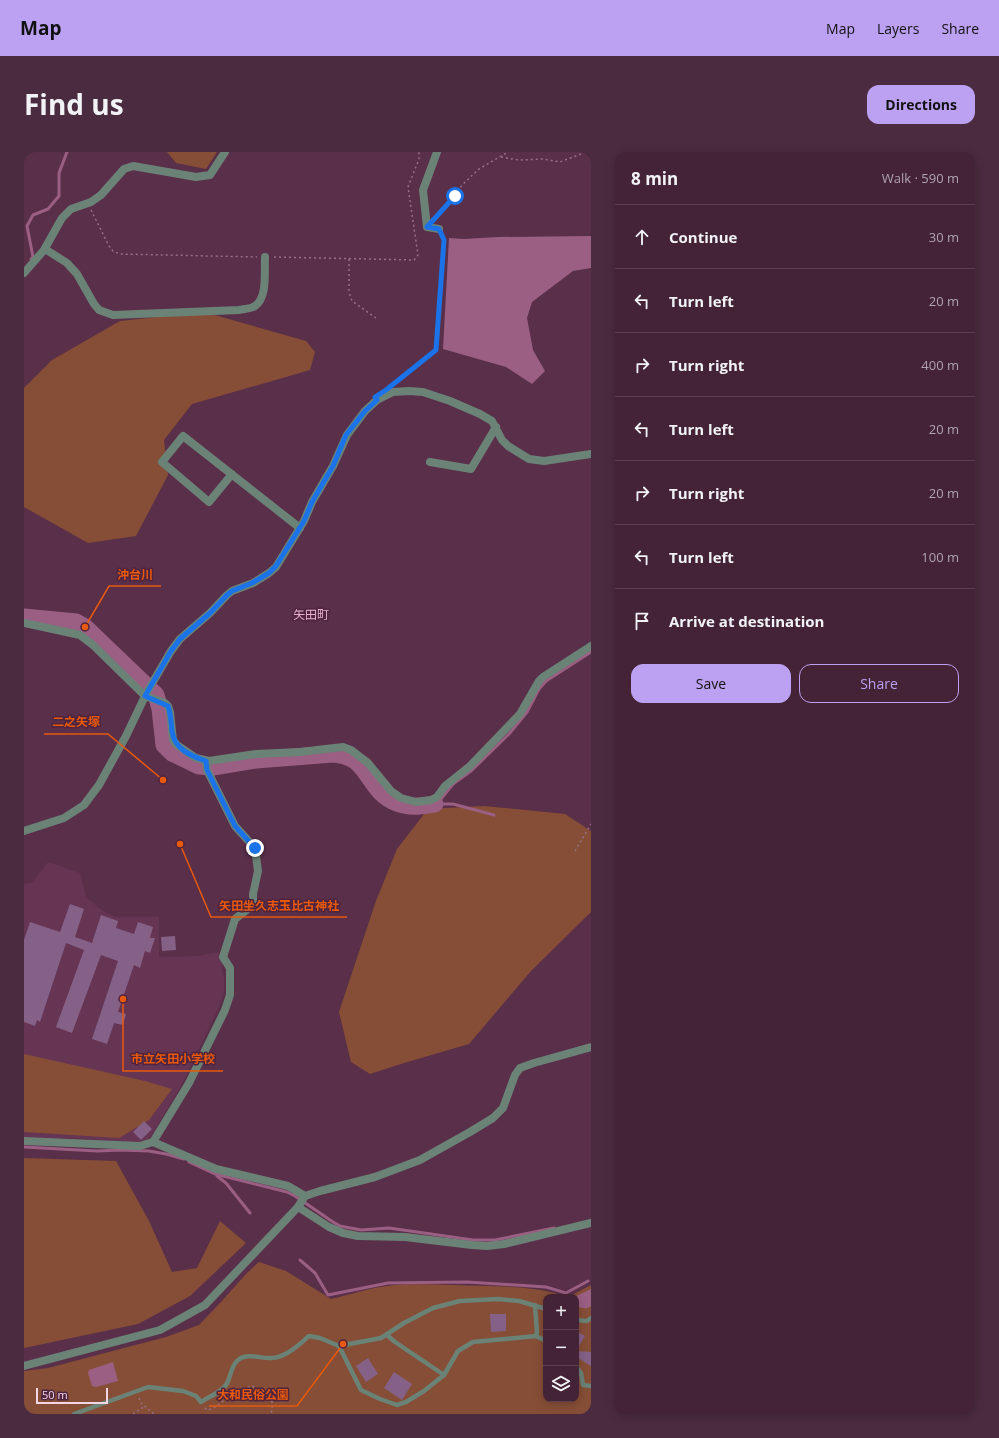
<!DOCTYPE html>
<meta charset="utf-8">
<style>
body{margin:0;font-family:"Open Sans","Noto Sans JP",sans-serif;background:#4b2b3f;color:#f1f3f6}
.controls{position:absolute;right:12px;bottom:12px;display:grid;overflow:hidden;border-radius:8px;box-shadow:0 2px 10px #0003}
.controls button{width:36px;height:36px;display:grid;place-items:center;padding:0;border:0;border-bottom:1px solid #5c4052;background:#442337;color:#f1f3f6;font:20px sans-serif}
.scale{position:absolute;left:12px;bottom:10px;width:72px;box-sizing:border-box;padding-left:4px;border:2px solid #f2d6e5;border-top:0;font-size:11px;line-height:14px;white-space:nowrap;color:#f2d6e5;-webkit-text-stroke:3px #4f243f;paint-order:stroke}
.stop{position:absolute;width:12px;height:12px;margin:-9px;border:3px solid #1a73e8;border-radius:50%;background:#fff}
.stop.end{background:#1a73e8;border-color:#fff;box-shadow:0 1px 4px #0008}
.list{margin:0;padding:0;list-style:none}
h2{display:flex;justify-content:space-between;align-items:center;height:52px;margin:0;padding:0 16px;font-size:17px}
h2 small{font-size:13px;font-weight:400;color:#afa4ad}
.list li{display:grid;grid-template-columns:26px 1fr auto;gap:12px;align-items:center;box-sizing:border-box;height:64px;padding:0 16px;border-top:1px solid #5c4052}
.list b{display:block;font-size:15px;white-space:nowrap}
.list em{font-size:13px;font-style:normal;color:#afa4ad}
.actions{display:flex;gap:8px;padding:12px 16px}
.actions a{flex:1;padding:9px 0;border:1px solid #bca0f2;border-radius:12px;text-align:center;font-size:14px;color:#bca0f2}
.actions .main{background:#bca0f2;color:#111}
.icon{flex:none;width:22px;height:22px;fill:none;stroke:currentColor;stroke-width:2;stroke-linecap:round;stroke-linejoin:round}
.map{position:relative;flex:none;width:567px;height:1262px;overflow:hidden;border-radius:12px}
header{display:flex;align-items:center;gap:24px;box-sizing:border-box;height:56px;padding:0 20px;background:#bca0f2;color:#111}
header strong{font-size:19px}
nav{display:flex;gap:22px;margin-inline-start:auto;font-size:14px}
.intro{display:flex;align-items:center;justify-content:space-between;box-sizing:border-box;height:96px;padding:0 24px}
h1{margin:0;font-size:28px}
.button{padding:10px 18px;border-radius:12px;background:#bca0f2;color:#111;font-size:14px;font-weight:700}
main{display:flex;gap:24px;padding:0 24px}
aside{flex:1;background:#442337;border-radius:12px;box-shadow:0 2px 10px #0003}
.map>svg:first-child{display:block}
.built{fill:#673554}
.green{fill:#864e36;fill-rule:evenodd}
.water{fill:#9b5f83}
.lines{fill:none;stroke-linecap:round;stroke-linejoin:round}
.stream{stroke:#9b5f83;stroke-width:3}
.river{stroke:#9b5f83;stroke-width:17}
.building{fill:#856188}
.path{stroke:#967187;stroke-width:1.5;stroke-dasharray:2 3;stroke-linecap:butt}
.service{stroke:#6b8277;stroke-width:4.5}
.minor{stroke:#6b8277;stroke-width:8}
.tertiary{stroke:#6b8277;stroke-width:8}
.route{stroke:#1a73e8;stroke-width:5}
.labels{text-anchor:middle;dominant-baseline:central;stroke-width:3;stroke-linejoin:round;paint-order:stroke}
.neighbourhood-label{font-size:12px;fill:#e7b1cf;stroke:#4f243f}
.leader{fill:none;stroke:#e8590c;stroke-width:1.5}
.callout-dot{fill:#e8590c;stroke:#4f243f;stroke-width:1.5}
.callout-label{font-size:12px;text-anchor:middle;font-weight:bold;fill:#e8590c;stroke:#4f243f;stroke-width:3;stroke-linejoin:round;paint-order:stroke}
</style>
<header>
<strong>Map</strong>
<nav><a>Map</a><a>Layers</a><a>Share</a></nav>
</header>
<div class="intro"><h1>Find us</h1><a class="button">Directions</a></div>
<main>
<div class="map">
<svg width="567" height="1262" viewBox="0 0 567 1262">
<rect width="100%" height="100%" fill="#5a2f49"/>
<polygon class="built" points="24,710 56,721 62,745 76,757 91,765 135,765 135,805 173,804 195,800 200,827 200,840 195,855 158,932 123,991 114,992 62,987 0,985 0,732 8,731"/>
<g class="green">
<polygon points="143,0 193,0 182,17 152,11"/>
<polygon points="180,160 282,189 291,200 286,218 168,252 140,288 144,323 112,384 64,391 0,355 0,236 28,208 96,169"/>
<polygon points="460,654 541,662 567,679 567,760 507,819 445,892 380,911 346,922 327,910 315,860 352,749 373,697 404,657"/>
<polygon points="0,902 121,929 148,937 125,968 95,986 0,980"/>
<polygon points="0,1006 92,1009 125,1069 148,1120 173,1116 196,1069 222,1091 166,1144 114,1172 0,1196"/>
<path d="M235,1110L262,1119L307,1147C325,1143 345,1136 363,1134C386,1131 408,1133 430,1133C469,1135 507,1132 544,1145L567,1133V1262H0V1219L24,1216L142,1185L175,1173L196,1151L222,1122ZM522,1145H552V1247H522Z"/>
</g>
<g class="water">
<polygon points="567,84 567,116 549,119 508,150 503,166 509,198 521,219 508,232 482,215 419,197 425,86 440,87 474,85"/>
<path d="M567,1137V1154C562,1158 557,1156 552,1154V1145H550Z"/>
<polygon points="89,1210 94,1229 72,1235 68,1234 64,1221 65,1218"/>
</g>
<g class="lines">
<g class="stream">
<polyline points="7,107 9,105 3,74 9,63 24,57 35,44 35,21 43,0"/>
<polyline points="411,652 417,647 429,632 447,619 485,582 503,560 515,537 522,529 567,500"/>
<polyline points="411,652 429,652 470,663"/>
<polyline points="0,995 73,999 96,998 125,999 142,1002 160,1007"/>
<polyline points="165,1010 191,1022 263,1040 271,1044 309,1070 316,1074 337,1078 365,1076 449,1088 471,1088 530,1076"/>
<polyline points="193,1024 202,1031 226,1061"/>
<polyline points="276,1108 291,1121 304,1143 364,1131 443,1130 522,1135 542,1141 564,1129"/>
</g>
<path class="river" d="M0,465L52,470L61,475L132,543L136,557L140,593L148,601L175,614L189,615L232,608L309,602C335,604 338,617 352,635C367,655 388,657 411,652"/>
</g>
<g class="building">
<polygon points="46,752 60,757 51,785 68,791 77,763 94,769 92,776 110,782 114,770 129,775 126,786 131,786 126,801 121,799 116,816 110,813 94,860 102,862 99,873 90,871 83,892 68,887 94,809 77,803 48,881 32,875 60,798 42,791 16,870 13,868 11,874 0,870 0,788 6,770 36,780"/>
<polygon points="151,784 152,798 138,799 137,785"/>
<polygon points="120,969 128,977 117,988 109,980"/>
<polygon points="466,1162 482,1162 482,1179 467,1180"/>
<polygon points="552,1179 561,1184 552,1199"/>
<polygon points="552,1199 567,1200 567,1214 552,1205"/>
<polygon points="344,1206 354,1222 342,1230 332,1214"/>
<polygon points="370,1220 388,1232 378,1248 360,1236"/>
</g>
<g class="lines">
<g class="path">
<polyline points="477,5 495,8 519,7 536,10 562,0"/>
<polyline points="67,58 85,94 89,99 96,102 233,105"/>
<polyline points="411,66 431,43 438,33 455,17 484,0"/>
<polyline points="250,105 390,108 394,103 384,35 395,7 395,0"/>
<polyline points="325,107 325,140 328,149 352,166"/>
<polyline points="371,231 412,198 420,88 419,85"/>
<polyline points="551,699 567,672"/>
<polyline points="115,1246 117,1251 130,1262"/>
<path d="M181,1256L183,1258L188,1257L215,1238L228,1234C242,1241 252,1243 247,1262"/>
<polyline points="109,1262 121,1254"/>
</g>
<g class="service">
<polyline points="511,1153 513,1180 512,1184"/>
<polyline points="552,1168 563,1169 567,1166"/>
<polyline points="315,1194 337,1238 356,1247 373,1253 382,1250 400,1239 420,1223 371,1190 363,1183"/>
<polyline points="552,1214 557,1221 559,1233 567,1234"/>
<polyline points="420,1223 434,1199 449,1190 512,1184 522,1189"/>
<path d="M50,1262L124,1235L159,1239L172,1244L177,1250C185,1244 195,1242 202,1233C207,1225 207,1213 214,1208C223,1200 237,1207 248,1206C262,1205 275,1193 285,1184L296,1186L315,1194L357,1186L380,1171L409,1156L436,1149L474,1147L495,1149L522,1157"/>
</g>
<g class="minor">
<polyline points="413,0 399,38 403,75 415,77"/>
<path d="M21,97L43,111L53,122L70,152L75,158L89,163L215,158C220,157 227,157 231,154C244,145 240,119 241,105"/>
<polyline points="0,121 20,98 38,66 47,57 67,50 77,43 100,17 109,14 172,25 186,23 201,0"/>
<polyline points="406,310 447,317 472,275"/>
<polyline points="208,322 185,350 138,310 159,284 276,376"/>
<polyline points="121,544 141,551 144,554 146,560 149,588 153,593 172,606 185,609 232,602 276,600 319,595 327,598 344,611 367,639 377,646 392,650 407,648 413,645 421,634 446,614 496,562 515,529 519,525 567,494"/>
<polyline points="0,679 40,666 60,653 75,633 102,584 123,540 147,499 156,487 186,461 203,443 208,439 229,431 245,421 252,415 280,369 288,350 309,314 323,283 341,259 353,248 369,240 385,239 399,240 426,249 456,262 468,269 478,288 484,294 505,307 520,309 567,302"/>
<polyline points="567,895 510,911 496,916 491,923 479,956 469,966 446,980 396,1008 351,1025 296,1039 281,1044 274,1055 305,1075 319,1081 334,1084 381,1085 448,1093 463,1094 480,1092 567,1071"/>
<polyline points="0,989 116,994 129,990 165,931 201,858 206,843 206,816 199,805 211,767 229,753 229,742 234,719 231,696 211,674 183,618 182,609"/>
<polyline points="129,990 192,1017 264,1034 281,1044"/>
</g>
<g class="tertiary">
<polyline points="0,471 56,483 69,493 121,544"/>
<polyline points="0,1214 136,1178 181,1153 274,1055"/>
</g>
</g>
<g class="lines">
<path class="route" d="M231,696L211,674L183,618L182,609C167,604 150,597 148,579C147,571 147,562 144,554L121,544L147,499L156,487L186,461L203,443L208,439L228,431L245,421L252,414L280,369L288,350L309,314L322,283L341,259L353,248L351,245L362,238L412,198L420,88L415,77L403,75L431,44"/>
</g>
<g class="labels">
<g class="neighbourhood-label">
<text x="287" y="462">矢田町</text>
</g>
</g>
<path class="leader" d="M61 475L85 434H137M139 628L84 582H20M156 692L187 765H323M99 847L99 919H199M319 1192L273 1254H185"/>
<g class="callout-dot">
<circle cx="61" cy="475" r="4"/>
<circle cx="139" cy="628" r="4"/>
<circle cx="156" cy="692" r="4"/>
<circle cx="99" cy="847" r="4"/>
<circle cx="319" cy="1192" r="4"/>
</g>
<g class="callout-label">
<text x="111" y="427">沖台川</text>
<text x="52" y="574">二之矢塚</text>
<text x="255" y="758">矢田坐久志玉比古神社</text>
<text x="149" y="911">市立矢田小学校</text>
<text x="229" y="1247">大和民俗公園</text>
</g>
</svg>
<div class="controls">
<button>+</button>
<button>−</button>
<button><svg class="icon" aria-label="layers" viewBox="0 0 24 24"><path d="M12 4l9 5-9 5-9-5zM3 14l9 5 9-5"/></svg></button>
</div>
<div class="scale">50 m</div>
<div class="stop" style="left:431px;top:44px"></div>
<div class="stop end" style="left:231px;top:696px"></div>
</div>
<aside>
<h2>8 min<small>Walk · 590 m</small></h2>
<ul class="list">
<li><svg class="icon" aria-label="ahead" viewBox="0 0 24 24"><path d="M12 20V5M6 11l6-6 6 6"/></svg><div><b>Continue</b></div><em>30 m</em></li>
<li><svg class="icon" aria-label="left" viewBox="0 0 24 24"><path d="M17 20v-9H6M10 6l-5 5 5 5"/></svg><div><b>Turn left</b></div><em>20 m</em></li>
<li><svg class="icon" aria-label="right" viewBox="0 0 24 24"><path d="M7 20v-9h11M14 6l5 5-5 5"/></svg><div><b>Turn right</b></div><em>400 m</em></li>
<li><svg class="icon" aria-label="left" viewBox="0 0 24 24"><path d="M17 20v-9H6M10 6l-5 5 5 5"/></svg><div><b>Turn left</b></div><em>20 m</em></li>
<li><svg class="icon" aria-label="right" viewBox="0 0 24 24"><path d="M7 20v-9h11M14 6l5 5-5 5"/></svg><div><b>Turn right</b></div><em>20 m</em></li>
<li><svg class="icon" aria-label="left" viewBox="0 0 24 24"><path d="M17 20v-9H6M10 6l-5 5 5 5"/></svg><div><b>Turn left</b></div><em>100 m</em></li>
<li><svg class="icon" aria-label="arrive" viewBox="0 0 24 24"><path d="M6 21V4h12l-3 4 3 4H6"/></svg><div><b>Arrive at destination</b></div></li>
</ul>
<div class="actions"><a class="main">Save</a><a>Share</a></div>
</aside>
</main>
